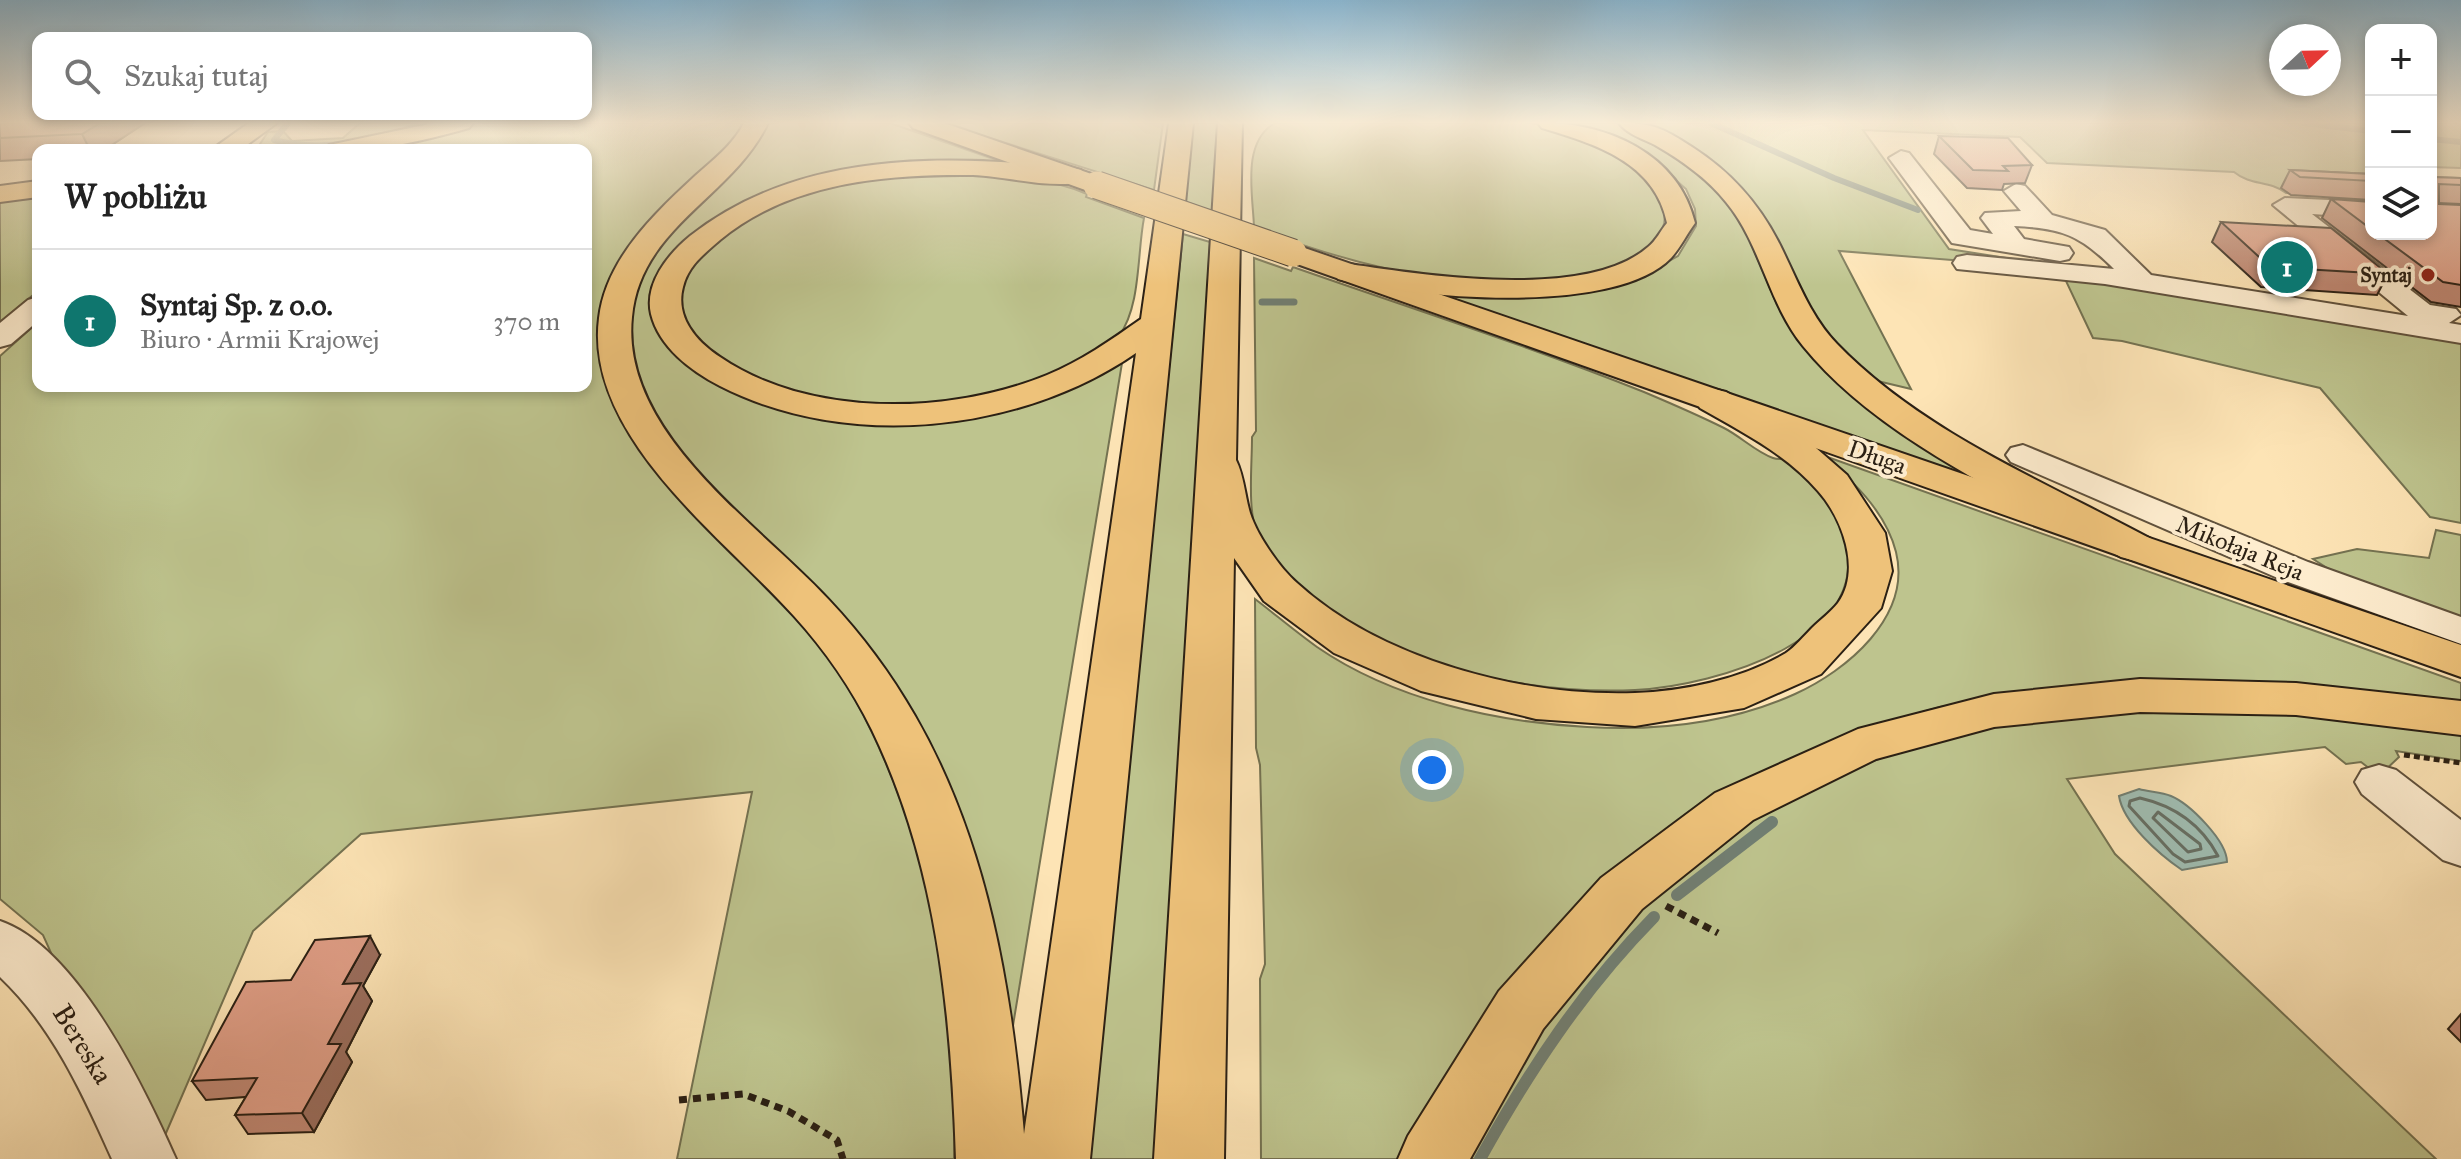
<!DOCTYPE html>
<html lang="pl">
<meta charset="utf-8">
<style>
body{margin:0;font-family:"IM FELL Great Primer",serif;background:#f2f2f2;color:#222}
.controls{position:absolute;right:24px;top:24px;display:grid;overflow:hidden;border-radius:16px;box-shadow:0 4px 12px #0003}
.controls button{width:72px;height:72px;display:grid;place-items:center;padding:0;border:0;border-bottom:2px solid #e0e0e0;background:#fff;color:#222;font:40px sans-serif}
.compass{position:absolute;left:2269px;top:24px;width:72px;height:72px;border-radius:50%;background:#fff;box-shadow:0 4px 12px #0003;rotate:68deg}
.you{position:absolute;left:1432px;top:770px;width:28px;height:28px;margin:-20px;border:6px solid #fff;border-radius:50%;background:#1a73e8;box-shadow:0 0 0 12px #1a73e833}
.badge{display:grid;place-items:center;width:52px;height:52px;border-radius:50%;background:#0f766e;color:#fff;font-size:26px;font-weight:700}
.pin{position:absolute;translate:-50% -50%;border:4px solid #fff;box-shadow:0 2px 8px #0006}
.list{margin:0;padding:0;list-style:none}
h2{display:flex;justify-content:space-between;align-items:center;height:104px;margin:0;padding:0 32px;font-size:34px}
h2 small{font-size:26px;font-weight:400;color:#767676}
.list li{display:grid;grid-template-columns:52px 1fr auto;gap:24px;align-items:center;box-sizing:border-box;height:144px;padding:0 32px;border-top:2px solid #e0e0e0}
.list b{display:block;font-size:30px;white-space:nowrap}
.list p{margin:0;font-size:26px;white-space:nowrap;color:#767676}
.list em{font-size:26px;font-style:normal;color:#767676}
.icon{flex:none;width:44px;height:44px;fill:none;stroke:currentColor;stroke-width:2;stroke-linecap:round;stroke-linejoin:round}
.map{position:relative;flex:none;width:2461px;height:1159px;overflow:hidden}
.search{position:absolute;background:#fff;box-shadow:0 4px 12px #0003;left:32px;top:32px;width:560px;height:88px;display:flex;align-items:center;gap:20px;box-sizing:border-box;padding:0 28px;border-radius:16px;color:#767676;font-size:30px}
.panel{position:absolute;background:#fff;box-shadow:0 4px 12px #0003;left:32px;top:144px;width:560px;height:248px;border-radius:16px}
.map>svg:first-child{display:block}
.green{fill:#bec48e;stroke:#747251;stroke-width:2}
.water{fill:#a0beb3;stroke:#717f73;stroke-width:2}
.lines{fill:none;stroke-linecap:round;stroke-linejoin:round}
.shore{stroke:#666f64;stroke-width:3}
.stream-far2{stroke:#717f73;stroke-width:6}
.stream-far1{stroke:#717f73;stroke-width:7}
.stream{stroke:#717f73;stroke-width:12}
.minor-casing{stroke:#60513c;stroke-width:4}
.major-casing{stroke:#2b2014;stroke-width:4}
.highway-casing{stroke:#2b2014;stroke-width:4}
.path-far1{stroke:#2b2014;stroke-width:5;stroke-dasharray:6 4;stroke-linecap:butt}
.path{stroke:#2b2014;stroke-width:7;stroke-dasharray:8 6;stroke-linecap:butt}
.minor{fill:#feedcf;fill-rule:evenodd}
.major{fill:#eec27a;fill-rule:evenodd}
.highway{fill:#eec27a;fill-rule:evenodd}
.major-bridge-casing{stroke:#2b2014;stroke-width:29;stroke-linecap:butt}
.major-bridge{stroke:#eec27a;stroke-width:27}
.wall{fill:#bf8772;stroke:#2b2014;stroke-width:2}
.shaded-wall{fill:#9b6e5d;stroke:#2b2014;stroke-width:2}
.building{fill:#de9d85;stroke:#2b2014;stroke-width:2}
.poi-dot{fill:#8f2418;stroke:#feedcf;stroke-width:3}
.labels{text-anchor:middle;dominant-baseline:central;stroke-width:8;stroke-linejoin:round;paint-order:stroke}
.far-poi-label{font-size:20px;font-weight:bold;fill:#2b2014;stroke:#feedcf;text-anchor:end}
.street-label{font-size:24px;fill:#2b2014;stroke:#feedcf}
.near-street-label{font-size:28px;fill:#2b2014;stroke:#feedcf}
</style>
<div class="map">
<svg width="2461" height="1159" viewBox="0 0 2461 1159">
<rect width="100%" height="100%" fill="#fde4b5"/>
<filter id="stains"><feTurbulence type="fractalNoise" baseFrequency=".0025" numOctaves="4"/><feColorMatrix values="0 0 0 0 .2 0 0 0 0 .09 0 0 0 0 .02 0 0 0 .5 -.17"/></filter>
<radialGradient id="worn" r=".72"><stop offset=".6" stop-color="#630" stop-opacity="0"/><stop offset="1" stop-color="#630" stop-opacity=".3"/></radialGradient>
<g class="green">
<polygon points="360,123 446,123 358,143 303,150 266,150 258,147 268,132 283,131 292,141 343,138"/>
<path d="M471,123H748L599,325C599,475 760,552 834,665C925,804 959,995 954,1159H677L752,792L361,834L253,931L163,1140L61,975L43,935L0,899V356L38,322V386H586V150H359Z"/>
<polygon points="763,123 890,123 1005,163 928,163 766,196 659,281 713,378 914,418 1123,357 1006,1068 938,774 664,432 630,366 631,290 678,213 756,136"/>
<polygon points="943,123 1163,123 1154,190"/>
<polygon points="1191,123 1217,123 1213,212 1184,201"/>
<path d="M1275,123C1336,123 1396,123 1457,123C1482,123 1512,119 1536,124C1572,131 1636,156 1658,187C1661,191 1662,199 1663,204C1672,236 1645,258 1615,269C1506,306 1357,268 1254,227C1253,195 1241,142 1275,123Z"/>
<polygon points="1565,123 1622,123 1673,151 1723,194 1744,227 1777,305 1803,343 2022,495 1426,291 1638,278 1678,256 1696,226 1695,209 1686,189 1655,161"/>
<path d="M1642,123H2371V192L2286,193C2269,180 2251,186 2234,172L2047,163L2020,137L1863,130L1949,249L2089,271L1839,251L1911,389L1865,378L1817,328L1759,212L1654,128Z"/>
<polygon points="2431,123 2461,123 2461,168 2431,167"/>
<path d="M928,170C981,174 1038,173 1087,194L1086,197L1144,218C1137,254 1141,306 1119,336C1103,357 1070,365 1045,376C1033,381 1020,388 1006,392C945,411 833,408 773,386C613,328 683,236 803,192C839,179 890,177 928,170Z"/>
<polygon points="38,193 38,291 0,322 0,198"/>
<polygon points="1183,234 1210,242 1159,1159 1087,1159"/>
<path d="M1254,258L1291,271L1293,267C1410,308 1529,346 1644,392C1670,403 1698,415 1724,428C1740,436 1756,452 1773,458C1778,460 1783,458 1788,460C1808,469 1834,508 1841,528C1886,638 1715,686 1635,690C1596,692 1557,689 1518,683C1449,672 1382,646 1324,606C1298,588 1270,569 1258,539C1247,509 1252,469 1252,437L1256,431Z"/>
<polygon points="2065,279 2105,282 2461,338 2461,523 2430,517 2320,388 2122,341 2093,338"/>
<path d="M1819,454L2461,683V707L2033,691L1940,707L1869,727L1608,874L1545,940L1471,1036L1403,1159H1261L1260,979L1265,964L1260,765L1256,748L1255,599C1276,615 1296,632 1317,647C1394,700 1496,722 1587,727C1657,731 1731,723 1795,694C1846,671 1912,617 1896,552C1886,512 1851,478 1819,454Z"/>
<polygon points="2436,530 2461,535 2461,623 2365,592 2313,559 2357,549 2429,558"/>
<path d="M2212,707L2461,729V761L2396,751L2399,757L2379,776L2361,762L2346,764L2325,747L2067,779L2115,854L2436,1159H1463C1487,1117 1510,1074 1536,1034C1549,1014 1566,996 1581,977C1705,822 1849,749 2043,717C2098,708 2157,710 2212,707Z"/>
</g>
<path class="water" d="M2139,789C2149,792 2161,792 2171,796C2190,804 2227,841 2227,862L2182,870C2160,855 2123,823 2119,796Z"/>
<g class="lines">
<g class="shore">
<path d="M2140,798C2175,806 2201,824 2218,856L2185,862L2173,854L2129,806L2130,801Z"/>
<polygon points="2158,812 2200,844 2201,849 2188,852 2153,818"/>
</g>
<g class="stream-far2">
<path d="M288,123L274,140C325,154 376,139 425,123"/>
<polyline points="1711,123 1834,178 1918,210"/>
<polyline points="2304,123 2371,131"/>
<polyline points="2431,139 2461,142"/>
</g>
<polyline class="stream-far1" points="1262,302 1294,302"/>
<g class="stream">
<polyline points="1677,895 1772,822"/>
<path d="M1480,1159C1529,1071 1583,989 1654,917"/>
</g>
<g class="minor-casing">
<g id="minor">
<path d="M1901,151L1909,153L1970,230L1993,234L1981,218L1985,213L2021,211L2004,191L2016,184L2025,186L2052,215L2105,230L2151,275L2408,316L2273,205L2285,198L2371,202V218L2312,214L2430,305L2456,309L2461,315L2449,323L2461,325V343L2105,284L1957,269L1953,263L1957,257L1967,255L2114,269C2080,235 2062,228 2014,226L2024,239L2069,247L2073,253L2069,259L2060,261L1952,243L1889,158Z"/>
<polygon points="38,297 38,321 11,344 0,347 0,323 28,300"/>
<polygon points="2023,445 2308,562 2461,617 2461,644 2280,579 2011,462 2006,455 2011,448"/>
<polygon points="2379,765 2396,770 2461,820 2461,866 2443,860 2362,794 2355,782 2362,770"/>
<path d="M0,921C77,947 144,1087 176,1159H112C83,1094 52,1026 0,977Z"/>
</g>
</g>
<g class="major-casing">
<g id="major">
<polygon points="249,123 277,123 240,150 211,150"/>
<path d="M434,123H473L469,128C416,143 381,150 326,150L329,145Z"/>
<polygon points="909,123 944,123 1106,179 1110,185 1106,191 1088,191 913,128"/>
<polygon points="38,181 38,197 0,202 0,186"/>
<polygon points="1293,244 2461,645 2461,677 1283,259 1278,253 1283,247"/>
</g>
</g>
<g class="highway-casing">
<g id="highway">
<path d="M744,123H768C733,197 640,227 632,317C620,433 759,524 829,600C862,635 891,674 915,716C988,843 1012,990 1024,1134L1136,353C1020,433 847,451 720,386C691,371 659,347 651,314C644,284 668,254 690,236C798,151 941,154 1072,168L1081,170L1085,176L1081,182C1052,189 1004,176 973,175C885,174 790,182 720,240C704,254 688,266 683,287C675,317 696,341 720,357C809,418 949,415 1047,375C1081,361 1111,340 1141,319L1169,123H1193L1090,1159H956C951,1012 937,864 872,730C852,689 825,650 794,616C723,537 584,436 599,318C606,259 654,214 695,176C713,160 733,145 744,123Z"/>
<path d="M1218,123H1242L1236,460C1244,476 1245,496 1250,513C1257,535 1279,567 1297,583C1381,660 1523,697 1635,693C1685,691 1742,679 1786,653C1795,647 1804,636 1812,628C1820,620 1831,612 1838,603C1862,570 1842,518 1818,491C1786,454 1742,432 1700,408L1695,400L1700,392L1713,389L1726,392L1808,441L1847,475L1885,533L1892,571L1881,608L1821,674L1744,708L1635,726L1536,719L1421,691L1334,653L1264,601L1234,558L1224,1159H1154Z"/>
<path d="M1538,123C1604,121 1679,153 1695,223C1687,234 1680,248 1671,258C1614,317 1412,298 1338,279L1334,273L1338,267L1349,264C1426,275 1586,301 1648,247C1656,241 1661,230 1667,223C1655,162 1595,144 1542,128Z"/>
<path d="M1619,123C1651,122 1665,129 1692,147C1731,172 1759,203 1780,245C1797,279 1810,316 1837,344C1922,432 2045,482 2151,539L2157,548L2151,557L2136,561L2121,557C2016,499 1880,441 1803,346C1768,303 1761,244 1726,202C1707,178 1681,160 1655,145C1643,139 1627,134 1619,123Z"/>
<polygon points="2140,679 2296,683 2461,701 2461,735 2296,715 2140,712 1994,727 1876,759 1753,820 1642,909 1543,1029 1470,1159 1398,1159 1408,1136 1499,991 1601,878 1715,793 1858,729 1994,694"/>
</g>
</g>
<polyline class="path-far1" points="2404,755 2461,763"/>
<g class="path">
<polyline points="1666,906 1718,933"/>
<polyline points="679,1100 743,1094 788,1111 837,1140 843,1159"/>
</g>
<use href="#minor" class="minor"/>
<use href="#major" class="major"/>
<use href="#highway" class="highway"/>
<g class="major-bridge-casing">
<polyline id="major-bridge" points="1097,185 1293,253"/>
</g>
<use href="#major-bridge" class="major-bridge"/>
</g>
<g class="wall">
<polygon points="0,123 145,123 104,150 38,150 38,159 0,161"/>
<polygon points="1939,136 2032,165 2025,183 2004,184 2002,190 1967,188 1934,154"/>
<polygon points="2290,170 2371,174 2371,200 2291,195 2281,188"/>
<polygon points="2431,177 2461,178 2461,204 2439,203 2439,204 2461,205 2461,307 2431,302 2322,218 2331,199 2371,202 2371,234 2431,234"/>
<polygon points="2221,222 2388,274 2377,295 2261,287 2212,242"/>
<polygon points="380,955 363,986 372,1001 346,1052 352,1062 314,1132 248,1134 235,1115 246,1097 206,1100 192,1081 291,980"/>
<polygon points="2461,1014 2461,1042 2448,1029"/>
</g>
<g class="shaded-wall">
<polygon points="100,123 145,123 104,150 90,150 82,134"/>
<polygon points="370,936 380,955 363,986 372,1001 346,1052 352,1062 314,1132 302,1113 343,984"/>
</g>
<g class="building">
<polygon points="0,123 100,123 82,134 0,138"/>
<polygon points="1939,136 2008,138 2032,165 2003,166 2008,171 1973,170"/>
<polygon points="2290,170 2371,174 2371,181 2300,177"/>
<polygon points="2431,177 2461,178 2461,185 2439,184 2439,204 2461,205 2461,285 2443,282 2378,234 2431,234"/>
<polygon points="2331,199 2371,202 2371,229"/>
<polygon points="2221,222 2331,228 2388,274 2270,267"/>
<polygon points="370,936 343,984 361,983 328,1044 341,1044 302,1113 235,1115 257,1078 192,1081 246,982 291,980 315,940"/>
</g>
<linearGradient id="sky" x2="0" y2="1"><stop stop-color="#8bb8d3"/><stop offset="0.43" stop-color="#fef3de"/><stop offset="1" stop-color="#fef3de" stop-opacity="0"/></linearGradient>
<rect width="2461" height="285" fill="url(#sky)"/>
<circle class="poi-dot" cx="2428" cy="275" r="8"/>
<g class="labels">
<g class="far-poi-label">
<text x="2412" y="275">Syntaj</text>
</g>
<g class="street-label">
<text transform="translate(1877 457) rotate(19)">Długa</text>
<text transform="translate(2240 548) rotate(22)">Mikołaja Reja</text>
</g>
<g class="near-street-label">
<text transform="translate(83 1044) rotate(58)">Bereska</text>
</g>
</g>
<rect width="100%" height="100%" filter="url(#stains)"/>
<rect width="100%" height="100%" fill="url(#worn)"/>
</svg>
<div class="controls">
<button>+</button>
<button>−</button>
<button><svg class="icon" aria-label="layers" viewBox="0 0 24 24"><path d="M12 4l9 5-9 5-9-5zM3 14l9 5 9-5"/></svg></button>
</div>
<svg class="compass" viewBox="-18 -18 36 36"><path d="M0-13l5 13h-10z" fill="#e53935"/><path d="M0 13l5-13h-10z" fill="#767676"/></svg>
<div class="you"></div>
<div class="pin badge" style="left:2287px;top:267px">1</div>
<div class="search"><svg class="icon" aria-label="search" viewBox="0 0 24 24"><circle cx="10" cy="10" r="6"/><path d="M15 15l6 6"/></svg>Szukaj tutaj</div>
<section class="panel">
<h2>W pobliżu<small></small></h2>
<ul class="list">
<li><span class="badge">1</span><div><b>Syntaj Sp. z o.o.</b><p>Biuro · Armii Krajowej</p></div><em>370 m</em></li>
</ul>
</section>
</div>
